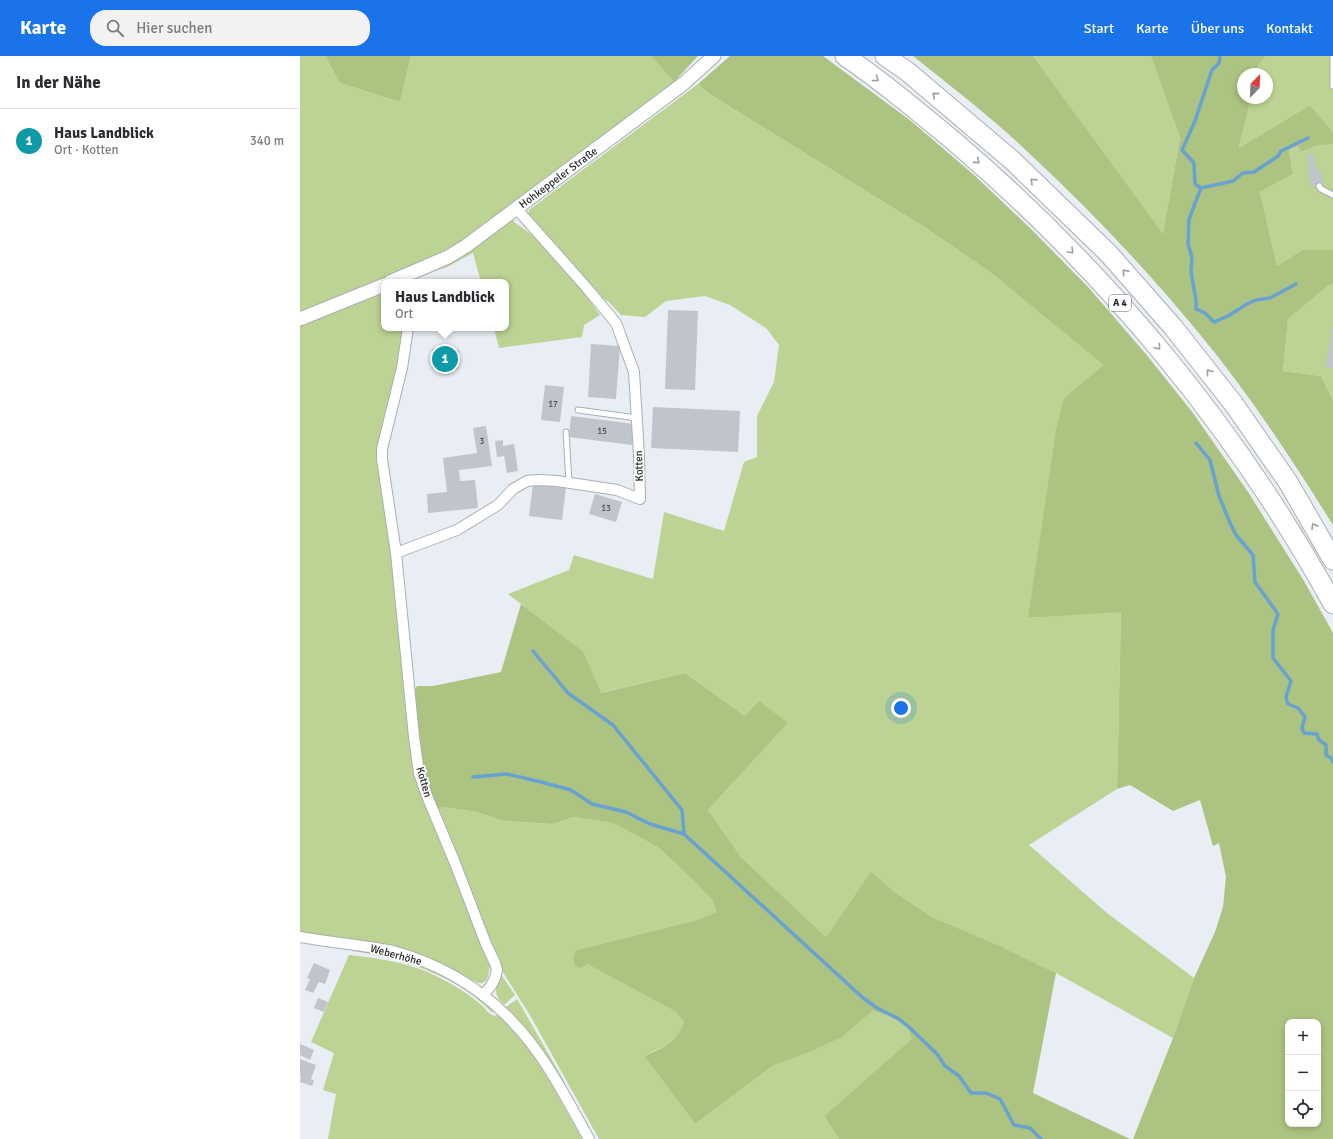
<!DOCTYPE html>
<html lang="de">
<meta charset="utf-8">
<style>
body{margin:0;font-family:Signika,sans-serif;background:#f2f2f3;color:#2b2b33}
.controls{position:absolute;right:12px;bottom:12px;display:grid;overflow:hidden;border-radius:8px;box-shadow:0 2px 6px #0003}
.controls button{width:36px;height:36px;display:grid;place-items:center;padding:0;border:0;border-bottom:1px solid #e1e1e2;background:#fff;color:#2b2b33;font:20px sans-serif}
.compass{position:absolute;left:937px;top:12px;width:36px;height:36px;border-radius:50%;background:#fff;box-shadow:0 2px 6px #0003;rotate:23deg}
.you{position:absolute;left:601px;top:652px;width:14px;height:14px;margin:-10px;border:3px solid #fff;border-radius:50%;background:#1a73e8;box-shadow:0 0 0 6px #1a73e833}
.badge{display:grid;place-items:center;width:26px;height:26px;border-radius:50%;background:#1a73e8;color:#fff;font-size:13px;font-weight:700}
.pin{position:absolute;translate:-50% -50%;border:2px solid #fff;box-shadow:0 1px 4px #0006}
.popup{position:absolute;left:81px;top:223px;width:128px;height:52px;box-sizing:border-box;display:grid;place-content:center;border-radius:8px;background:#fff;filter:drop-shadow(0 1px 3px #0005);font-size:13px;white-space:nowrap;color:#7c7c81}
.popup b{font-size:15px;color:#2b2b33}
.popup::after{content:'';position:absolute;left:50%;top:100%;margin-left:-8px;border:8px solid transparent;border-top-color:#fff}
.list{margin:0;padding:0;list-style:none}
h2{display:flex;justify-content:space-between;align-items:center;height:52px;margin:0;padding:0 16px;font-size:17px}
h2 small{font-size:13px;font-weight:400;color:#7c7c81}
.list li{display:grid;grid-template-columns:26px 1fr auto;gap:12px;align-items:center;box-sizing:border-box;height:64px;padding:0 16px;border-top:1px solid #e1e1e2}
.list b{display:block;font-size:15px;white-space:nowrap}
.list p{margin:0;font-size:13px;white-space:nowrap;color:#7c7c81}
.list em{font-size:13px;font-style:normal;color:#7c7c81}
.icon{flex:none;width:22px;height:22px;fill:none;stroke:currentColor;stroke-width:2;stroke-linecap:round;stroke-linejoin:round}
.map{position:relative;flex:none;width:1033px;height:1083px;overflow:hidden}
header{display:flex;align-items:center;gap:24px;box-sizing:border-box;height:56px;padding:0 20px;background:#1a73e8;color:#fff}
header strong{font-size:19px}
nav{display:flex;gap:22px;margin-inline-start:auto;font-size:14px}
.search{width:280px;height:36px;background:#f2f2f3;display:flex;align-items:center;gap:10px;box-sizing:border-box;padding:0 14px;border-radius:16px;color:#7c7c81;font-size:15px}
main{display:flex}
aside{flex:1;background:#fff}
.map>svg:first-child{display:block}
.green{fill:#bcd393}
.forest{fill:#acc381;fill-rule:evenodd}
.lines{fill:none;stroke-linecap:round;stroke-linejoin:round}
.stream{stroke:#68a2d0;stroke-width:3.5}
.building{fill:#bfc5ca}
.service-casing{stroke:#a9afb3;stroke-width:7}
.minor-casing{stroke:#a9afb3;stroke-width:12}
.tertiary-casing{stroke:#a9afb3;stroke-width:15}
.motorway-casing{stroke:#a9afb3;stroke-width:21}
.service{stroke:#fff;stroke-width:5}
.minor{stroke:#fff;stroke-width:10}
.tertiary{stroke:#fff;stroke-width:13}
.motorway{stroke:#fff;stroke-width:19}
.oneway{stroke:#9d9fa0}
.labels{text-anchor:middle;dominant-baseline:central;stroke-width:3.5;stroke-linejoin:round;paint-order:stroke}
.number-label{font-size:9px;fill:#4c5053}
.shield{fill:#fff;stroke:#67696b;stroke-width:1}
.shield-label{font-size:10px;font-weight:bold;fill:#26292b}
.street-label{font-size:11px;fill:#26292b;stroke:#fff}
</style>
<header>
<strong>Karte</strong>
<div class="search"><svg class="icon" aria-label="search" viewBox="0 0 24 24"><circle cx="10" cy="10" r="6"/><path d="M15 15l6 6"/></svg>Hier suchen</div>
<nav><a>Start</a><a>Karte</a><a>Über uns</a><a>Kontakt</a></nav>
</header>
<main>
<aside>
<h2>In der Nähe<small></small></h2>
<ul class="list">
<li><span class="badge" style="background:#0f9aa8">1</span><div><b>Haus Landblick</b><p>Ort · Kotten</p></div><em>340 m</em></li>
</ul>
</aside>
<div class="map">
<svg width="1033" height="1083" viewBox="0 0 1033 1083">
<rect width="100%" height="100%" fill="#e8eef3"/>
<g class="green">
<path d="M0,0H25L40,27L100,46L111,0H351L374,26L334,57L164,184C112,215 56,234 0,257Z"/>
<polygon points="733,0 851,0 880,82 863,179"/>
<polygon points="966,0 1033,0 1033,76 1010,49 939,92 951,42 967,42 967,18 956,18 959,8"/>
<polygon points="398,28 408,37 626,172 690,216 805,309 764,342 729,562 821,555 817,733 729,789 807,857 894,922 873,982 756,917 698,889 632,861 596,837 571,817 526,881 441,801 408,754 488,667 445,660 385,617 300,637 283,595 208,538 269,514 274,499 353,523 364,456 424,475 444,406 457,401 457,360 474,326 479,289 466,272 430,249 405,240 366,245 345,261 321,259 309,246 299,240 228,160 229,154"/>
<polygon points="1033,88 1033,194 1002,194 977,210 960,136 993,118 989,94 997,90 1001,96 1015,90"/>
<path d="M211,163L214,164V166C250,189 276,225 300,259L284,269L282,281L199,292L194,272H206V226H181L173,197L147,211L123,219Z"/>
<polygon points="1033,228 1033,344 1021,320 983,315 988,263 1029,229"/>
<polygon points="84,235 84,272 103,272 102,283 96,316 77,391 84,447 89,479 105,627 134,766 187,900 190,910 188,920 187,924 183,927 178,927 139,907 0,877 0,269"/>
<path d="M144,751L177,756L203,765L253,768L274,761L308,766L319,770L359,792L394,825L413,845L416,856L397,864L276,894L287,908L376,956L384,966C377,989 363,990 344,1000L395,1068L473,1008L510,996L541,982L571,955L591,961L608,972L613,983L524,1060L539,1083H299L231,961L201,913L137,753Z"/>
<path d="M53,893C95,900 131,910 168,933C178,940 187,948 197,956H192C186,951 180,945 174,940C138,914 96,901 52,895Z"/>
<path d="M49,899C77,902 106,906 132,918C148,926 165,935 179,947C185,951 188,959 195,960L199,958L217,977L242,1011L282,1083H28L36,1038L23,1034L34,997L11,986Z"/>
<path d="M200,920H202L215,939L204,949C194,939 194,933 200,920Z"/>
<path d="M217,943L264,1025L262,1026C246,997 230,975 206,951Z"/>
</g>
<g class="forest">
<polygon points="25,0 111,0 100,46 40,27"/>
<polygon points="351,0 398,0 374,26"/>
<path d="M430,0H523L611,65L674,119L733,175L788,231L845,297L893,357L948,436L1004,525L1033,577V1083H833L873,982L894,922L915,876L923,851L926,821L919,787L913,790L900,744L873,755L830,729L817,733L821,556L728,562L756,375L764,342L804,309L690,216L626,172L408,37L398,28ZM988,966H1018V1068H988Z"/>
<path d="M613,0H733L863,178L880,82L851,0H966L959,8L956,18H943V42H951L939,92L1010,49L1033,76V88L1015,90L1001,96L997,90L989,94L993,118L960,136L977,210L1002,194H1033V228L1029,229L988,263L983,315L1021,320L1033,344V469C991,402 948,336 898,276C847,214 791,155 732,100C695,64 653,32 613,0Z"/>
<path d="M221,548L283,595L301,637L385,617L445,660L459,645L488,667L408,754L441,801L526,881L571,816L596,837L632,861L698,889L756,917L733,1037L830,1083H539L524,1060L612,983L608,972L591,961L572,955L541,982L510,996L473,1009L395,1068L344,1000C363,992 377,987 384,966L376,956L287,908L281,912L275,910L273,903L276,894L397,864L416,856L413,845L394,825L359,792L319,770L308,766L274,761L253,768L203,765L177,756L144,751L137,753L125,720L119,687L114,635L117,630H133L201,616Z"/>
</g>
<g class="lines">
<g class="stream">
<polyline points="920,0 919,7 912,14 895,65 882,94 894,107 895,128 901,132 889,163 888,188 892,201 891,216 896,244 896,253 905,257 914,266 928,260 947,248 956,244 970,242 996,228"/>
<polyline points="901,132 933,125 943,117 954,116 978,100 981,95 1008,82"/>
<polyline points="896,387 910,404 919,440 930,467 936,479 953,499 955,526 978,558 973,574 973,602 991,625 986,641 988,648 998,652 1005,661 1002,672 1004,677 1017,678 1019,684 1026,689 1026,699 1031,702 1033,706"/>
<polyline points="233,595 268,637 313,669 382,754 384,778 562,941 577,952 599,963 610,972 637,998 645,1010 659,1020 671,1037 686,1037 700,1043 714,1069 730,1072 741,1083"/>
<polyline points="173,721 207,718 241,726 271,734 292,748 326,756 350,768 384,778"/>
</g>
</g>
<g class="building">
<polygon points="1013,97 1016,114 1019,113 1023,128 1011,130 1008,115 1010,115 1007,99"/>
<polygon points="368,254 398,255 395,334 365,333"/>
<polygon points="1032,271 1033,271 1033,312 1026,311"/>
<polygon points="291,288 320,290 316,343 288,341"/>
<polygon points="132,293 159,294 158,313 132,312"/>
<polygon points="245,329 264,331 260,366 241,364"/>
<polygon points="353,351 440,355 438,396 351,392"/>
<polygon points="271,360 335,368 332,389 269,381"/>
<polygon points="186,370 192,410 159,414 160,425 175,424 178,452 128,457 127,438 147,436 143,402 177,397 173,372"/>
<polygon points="203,384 203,390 214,388 218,415 207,417 204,400 197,401 195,385"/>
<polygon points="233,428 266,432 262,464 229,460"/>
<polygon points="295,438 322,446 316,466 289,458"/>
<polygon points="14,907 30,914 25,928 19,926 13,937 5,934 10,923 7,922"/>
<polygon points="18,942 28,946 24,956 14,952"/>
<polygon points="0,988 14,994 10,1004 0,999"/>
<polygon points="0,1003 16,1009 11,1023 14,1025 12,1030 0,1026 1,1020 0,1020"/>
</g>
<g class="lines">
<g class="service-casing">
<g id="service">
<polyline points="1033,0 1033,30"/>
<polyline points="1019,130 1021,133 1033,139"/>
<polyline points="278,354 337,362"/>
<polyline points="266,376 269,427"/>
</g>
</g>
<g class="minor-casing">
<g id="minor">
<polyline points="108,272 102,312 82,393 82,403 96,497 114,681 119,717 127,740 155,807 186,888 195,907 197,914 195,922 191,930 183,939"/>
<polyline points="96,497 157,474 198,449 213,433 227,425 238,424 257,425 317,434 340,443 339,399 334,316 316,267 286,231 216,152"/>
<path d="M0,881C16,884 32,886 48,888C63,890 78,892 93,895C159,913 210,952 247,1010C262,1033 275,1058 289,1083"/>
</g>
</g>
<g class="tertiary-casing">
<g id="tertiary">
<path id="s1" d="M90,226L148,201L166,190L383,28L414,0"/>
<polyline points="0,263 84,229"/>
</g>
</g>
<g class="motorway-casing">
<g id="motorway">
<path d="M545,0C584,27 620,57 656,87C808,217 937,373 1033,548"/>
<polyline points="585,0 608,16 713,105 808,197 873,271 933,347 988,426 1033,504"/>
</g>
</g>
<use href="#service" class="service"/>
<use href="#minor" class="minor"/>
<use href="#tertiary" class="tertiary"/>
<use href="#motorway" class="motorway"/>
</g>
<defs><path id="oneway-chevron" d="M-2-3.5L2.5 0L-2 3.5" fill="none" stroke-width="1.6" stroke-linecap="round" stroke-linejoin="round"/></defs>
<g class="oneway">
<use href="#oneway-chevron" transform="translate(576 23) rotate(37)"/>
<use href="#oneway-chevron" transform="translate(635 39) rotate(-140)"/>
<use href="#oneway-chevron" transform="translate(677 105) rotate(40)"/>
<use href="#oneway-chevron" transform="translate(733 125) rotate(-136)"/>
<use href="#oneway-chevron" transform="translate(771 195) rotate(45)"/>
<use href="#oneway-chevron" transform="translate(825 216) rotate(-131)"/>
<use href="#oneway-chevron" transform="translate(858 291) rotate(50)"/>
<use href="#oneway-chevron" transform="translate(909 316) rotate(-128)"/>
<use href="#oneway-chevron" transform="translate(1014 470) rotate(-120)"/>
</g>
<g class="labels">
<g class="number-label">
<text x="253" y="348">17</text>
<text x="302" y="375">15</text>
<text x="182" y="385">3</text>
<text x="306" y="452">13</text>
</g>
<rect class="shield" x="809" y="239" width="22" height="16" rx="3"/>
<g class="shield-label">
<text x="820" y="247">A 4</text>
</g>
<g class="street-label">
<text stroke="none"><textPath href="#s1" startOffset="199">Hohkeppeler Straße</textPath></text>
<text transform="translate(339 410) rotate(-92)">Kotten</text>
<text transform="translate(124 726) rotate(74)">Kotten</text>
<text transform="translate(96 899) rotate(15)">Weberhöhe</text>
</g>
</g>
</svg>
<div class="controls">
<button>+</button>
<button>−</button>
<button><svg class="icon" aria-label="locate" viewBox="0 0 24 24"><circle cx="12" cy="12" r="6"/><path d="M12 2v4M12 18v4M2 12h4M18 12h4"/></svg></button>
</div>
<svg class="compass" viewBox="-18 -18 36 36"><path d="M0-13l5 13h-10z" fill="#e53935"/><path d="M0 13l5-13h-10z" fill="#7c7c81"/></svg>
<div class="you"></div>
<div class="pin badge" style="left:145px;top:303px;background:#0f9aa8">1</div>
<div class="popup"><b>Haus Landblick</b>Ort</div>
</div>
</main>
